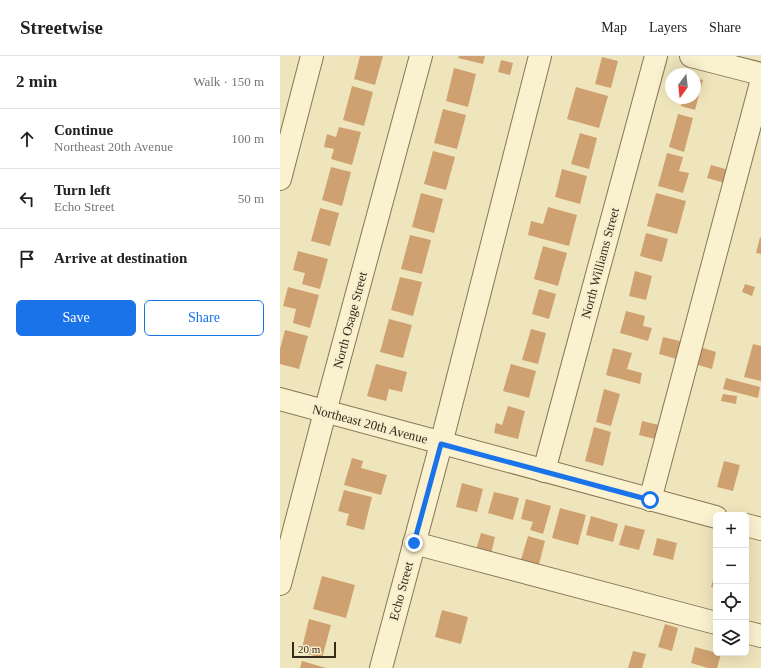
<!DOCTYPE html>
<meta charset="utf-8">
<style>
body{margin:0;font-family:Georgia,serif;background:#f2f2f2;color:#222}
.controls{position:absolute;right:12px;bottom:12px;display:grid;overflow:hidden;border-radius:6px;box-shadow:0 4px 16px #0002}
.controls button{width:36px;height:36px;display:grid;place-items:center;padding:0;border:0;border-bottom:1px solid #e0e0e0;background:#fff;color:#222;font:20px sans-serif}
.compass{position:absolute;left:385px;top:12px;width:36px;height:36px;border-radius:50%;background:#fff;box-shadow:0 4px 16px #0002;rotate:195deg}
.scale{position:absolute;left:12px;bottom:10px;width:44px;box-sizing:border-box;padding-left:4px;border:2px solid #362a1b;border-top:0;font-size:11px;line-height:14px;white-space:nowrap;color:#362a1b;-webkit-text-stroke:3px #f6eecc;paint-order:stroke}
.stop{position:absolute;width:12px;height:12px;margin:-9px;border:3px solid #1a73e8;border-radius:50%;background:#fff}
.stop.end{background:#1a73e8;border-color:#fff;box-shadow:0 1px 4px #0008}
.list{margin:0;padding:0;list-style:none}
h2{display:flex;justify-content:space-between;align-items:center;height:52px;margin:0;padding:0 16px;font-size:17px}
h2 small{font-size:13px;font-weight:400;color:#767676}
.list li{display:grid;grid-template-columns:26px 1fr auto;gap:12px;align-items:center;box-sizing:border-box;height:60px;padding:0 16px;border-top:1px solid #e0e0e0}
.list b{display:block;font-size:15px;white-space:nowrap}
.list p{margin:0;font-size:13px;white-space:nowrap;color:#767676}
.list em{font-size:13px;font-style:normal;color:#767676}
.actions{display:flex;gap:8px;padding:12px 16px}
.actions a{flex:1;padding:9px 0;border:1px solid #1a73e8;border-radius:6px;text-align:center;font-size:14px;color:#1a73e8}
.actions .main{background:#1a73e8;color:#fff}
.icon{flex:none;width:22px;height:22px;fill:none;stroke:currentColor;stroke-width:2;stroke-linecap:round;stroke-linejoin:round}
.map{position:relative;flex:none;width:481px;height:612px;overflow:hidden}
header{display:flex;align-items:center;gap:24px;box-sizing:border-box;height:56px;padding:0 20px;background:#fff;border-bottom:1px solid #e0e0e0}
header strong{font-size:19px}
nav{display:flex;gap:22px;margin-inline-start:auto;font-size:14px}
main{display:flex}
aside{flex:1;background:#fff}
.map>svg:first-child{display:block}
.building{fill:#cfa170}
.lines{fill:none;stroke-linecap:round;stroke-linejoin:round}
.minor-casing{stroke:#877555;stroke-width:24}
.minor{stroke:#faf1cf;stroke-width:22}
.route{stroke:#1a73e8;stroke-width:5}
.labels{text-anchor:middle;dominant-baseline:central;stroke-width:4;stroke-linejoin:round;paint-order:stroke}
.street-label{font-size:13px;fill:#362a1b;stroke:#f6eecc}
</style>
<header>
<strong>Streetwise</strong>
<nav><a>Map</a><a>Layers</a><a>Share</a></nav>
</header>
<main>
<aside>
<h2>2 min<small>Walk · 150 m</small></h2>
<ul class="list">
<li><svg class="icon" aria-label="ahead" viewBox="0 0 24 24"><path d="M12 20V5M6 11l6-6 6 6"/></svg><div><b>Continue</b><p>Northeast 20th Avenue</p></div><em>100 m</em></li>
<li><svg class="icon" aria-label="left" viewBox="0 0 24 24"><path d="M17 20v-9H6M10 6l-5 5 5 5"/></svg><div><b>Turn left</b><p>Echo Street</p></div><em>50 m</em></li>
<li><svg class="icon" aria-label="arrive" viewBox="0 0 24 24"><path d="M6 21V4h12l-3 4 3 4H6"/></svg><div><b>Arrive at destination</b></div></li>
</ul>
<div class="actions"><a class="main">Save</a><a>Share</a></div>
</aside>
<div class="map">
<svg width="481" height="612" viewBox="0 0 481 612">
<rect width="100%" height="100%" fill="#efe5bc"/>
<g class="building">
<polygon points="80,0 103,0 95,29 74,23"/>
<polygon points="179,0 205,0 203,8 178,2"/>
<polygon points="322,1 338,5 331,32 315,28"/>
<polygon points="221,4 233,7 230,19 218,16"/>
<polygon points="174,12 196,18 188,51 166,45"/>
<polygon points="415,22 423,24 415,54 401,50 403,42 415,42"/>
<polygon points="72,30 93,36 84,70 63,64"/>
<polygon points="296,31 328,40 319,72 287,63"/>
<polygon points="163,53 186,59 177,93 154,87"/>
<polygon points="398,58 413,62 404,96 389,91"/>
<polygon points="59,71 81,76 72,109 51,103 54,93 44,91 47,78 56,81"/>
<polygon points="300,77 317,82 309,113 291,108"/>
<polygon points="153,95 175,101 166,134 144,128"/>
<polygon points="387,97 403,101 399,115 409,117 403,137 378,130"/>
<polygon points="431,109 449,114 445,127 427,122"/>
<polygon points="51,111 71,116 62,150 42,144"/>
<polygon points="282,113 307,120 300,148 275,141"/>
<polygon points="141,137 163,143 154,177 132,171"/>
<polygon points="376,137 406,145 397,178 367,170"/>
<polygon points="268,151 297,159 289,190 248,179 251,165 263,168"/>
<polygon points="40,152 59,157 50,190 31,185"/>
<polygon points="366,177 388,183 382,206 360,200"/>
<polygon points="130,179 151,184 142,218 121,213"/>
<polygon points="480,181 481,182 481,198 476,197"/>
<polygon points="263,190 287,197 278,230 254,223"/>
<polygon points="18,195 48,203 40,233 22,228 25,217 13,214"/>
<polygon points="355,215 372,220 366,244 349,240"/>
<polygon points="120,221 142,226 133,260 111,254"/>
<polygon points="465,228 475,231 472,240 462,236"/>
<polygon points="8,231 39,239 30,272 13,267 16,253 3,250"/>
<polygon points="259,233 276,238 269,263 252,258"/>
<polygon points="346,255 365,260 363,270 372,272 368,285 340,277"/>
<polygon points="109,263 132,269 123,302 100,296"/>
<polygon points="251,273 266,277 258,308 242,304"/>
<polygon points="5,274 28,280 19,313 0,308 0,293"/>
<polygon points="383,281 404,286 400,304 379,298"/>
<polygon points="473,288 481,290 481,325 464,321"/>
<polygon points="420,291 436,296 432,313 415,308"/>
<polygon points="333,292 352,297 347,313 362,317 360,328 326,319"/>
<polygon points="96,308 127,316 122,336 109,333 106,345 87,340"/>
<polygon points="231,308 256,315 249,342 223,335"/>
<polygon points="446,322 480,331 478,342 443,333"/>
<polygon points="324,333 340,338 331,370 316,366"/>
<polygon points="443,338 457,340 456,348 441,345"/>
<polygon points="228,350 245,355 238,383 214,377 216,367 222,369"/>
<polygon points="362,365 379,369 375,383 359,379"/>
<polygon points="314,371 331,376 323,410 305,405"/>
<polygon points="72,402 83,405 81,412 107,419 101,439 64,429"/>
<polygon points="444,405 460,409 453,435 437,431"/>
<polygon points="182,427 203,433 197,456 176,451"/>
<polygon points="64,434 92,441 84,474 66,469 69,458 58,455"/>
<polygon points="214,436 239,442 233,464 208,457"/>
<polygon points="246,443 271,450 263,478 250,474 253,466 241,463"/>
<polygon points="280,452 306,459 298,489 272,482"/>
<polygon points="311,460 338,468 333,486 306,479"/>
<polygon points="345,469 365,474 359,494 339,489"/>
<polygon points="201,477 215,481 211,498 196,494"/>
<polygon points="248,480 265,485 258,512 240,507"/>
<polygon points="377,482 397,487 393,504 373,499"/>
<polygon points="436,514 436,532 431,531"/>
<polygon points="42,520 75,529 66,562 33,553"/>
<polygon points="162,554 188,561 181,588 155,581"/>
<polygon points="29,563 51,569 42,602 21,596"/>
<polygon points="385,568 398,572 392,595 378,591"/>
<polygon points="415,591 441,598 437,612 428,612 411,607"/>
<polygon points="353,595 366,598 362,612 348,612"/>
<polygon points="22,605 46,612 20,612"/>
</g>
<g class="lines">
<g class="minor-casing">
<g id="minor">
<polyline points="411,0 481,18"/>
<polyline points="0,123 32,0"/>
<polyline points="0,343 436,461"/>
<polyline points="264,415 376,0"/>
<polyline points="370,444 481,27"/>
<polyline points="466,469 481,473"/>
<polyline points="134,487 436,567"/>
<polyline points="0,528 45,356 141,0"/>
<polyline points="466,576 481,580"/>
<polyline points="101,612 161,388 260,0"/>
</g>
</g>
<use href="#minor" class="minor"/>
</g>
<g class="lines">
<polyline class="route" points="134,487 161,388 370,444"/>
</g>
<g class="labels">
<g class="street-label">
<text transform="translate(320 207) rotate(-75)">North Williams Street</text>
<text transform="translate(70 264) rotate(-75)">North Osage Street</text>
<text transform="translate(90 368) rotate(15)">Northeast 20th Avenue</text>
<text transform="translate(121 535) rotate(-75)">Echo Street</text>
</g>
</g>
</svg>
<div class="controls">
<button>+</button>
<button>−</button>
<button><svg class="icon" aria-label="locate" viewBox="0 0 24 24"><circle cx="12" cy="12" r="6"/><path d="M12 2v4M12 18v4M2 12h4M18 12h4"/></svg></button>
<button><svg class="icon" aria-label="layers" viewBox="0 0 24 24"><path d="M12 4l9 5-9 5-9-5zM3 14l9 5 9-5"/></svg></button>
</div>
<svg class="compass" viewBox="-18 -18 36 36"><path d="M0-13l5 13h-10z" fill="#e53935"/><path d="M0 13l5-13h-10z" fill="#767676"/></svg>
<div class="scale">20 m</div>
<div class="stop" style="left:370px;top:444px"></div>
<div class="stop end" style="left:134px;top:487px"></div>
</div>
</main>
